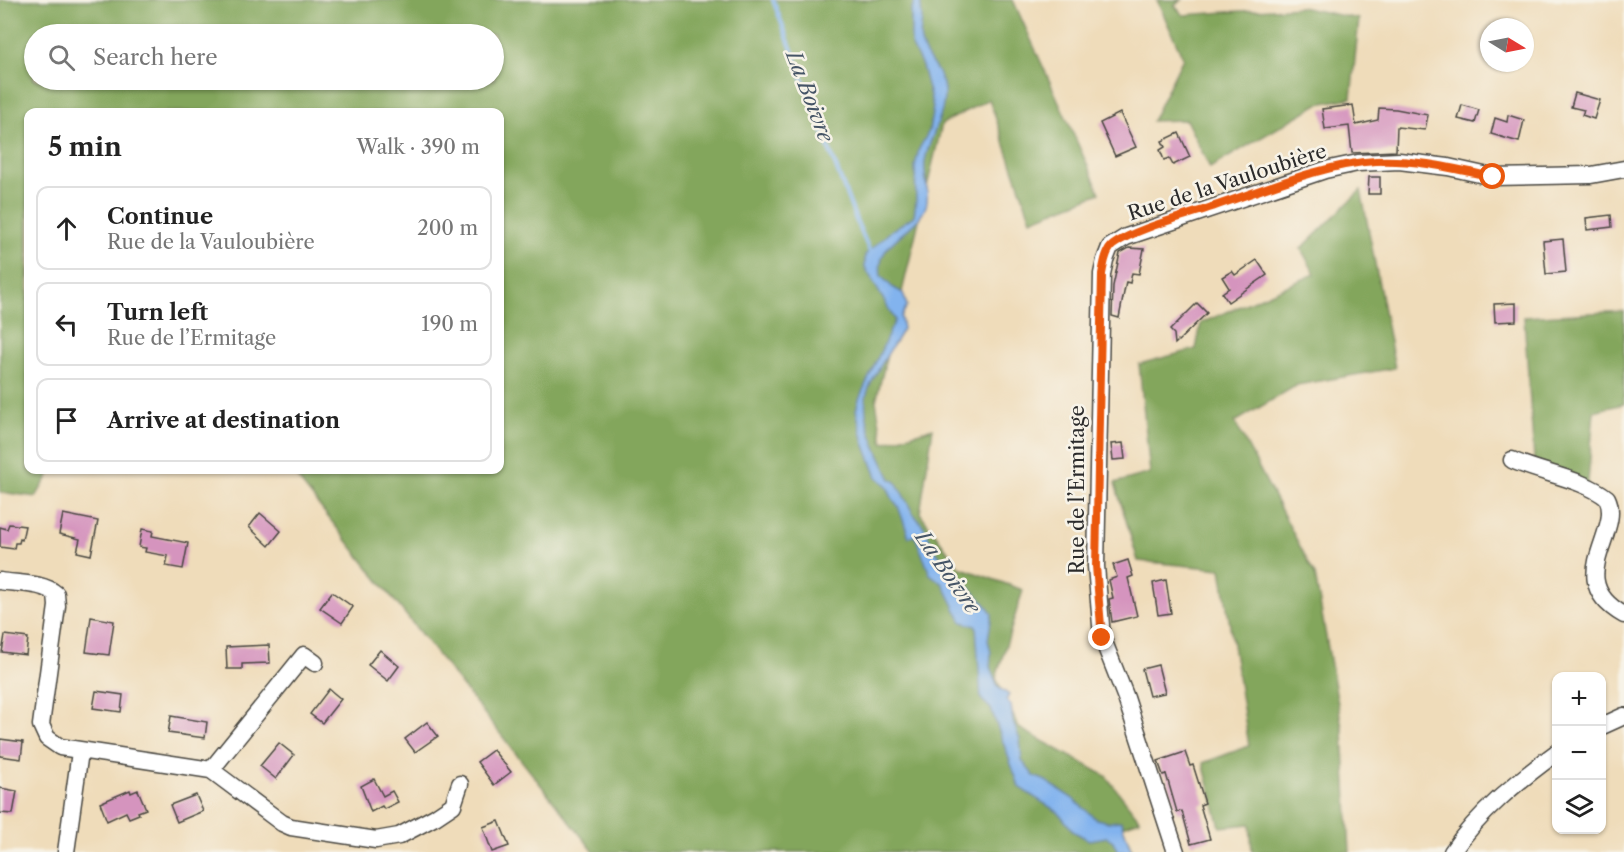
<!DOCTYPE html>
<meta charset="utf-8">
<style>
body{margin:0;font-family:"Libre Caslon Text",serif;background:#f6f6f6;color:#222}
.controls{position:absolute;right:18px;bottom:18px;display:grid;overflow:hidden;border-radius:12px;box-shadow:0 2px 4px #0004}
.controls button{width:54px;height:54px;display:grid;place-items:center;padding:0;border:0;border-bottom:2px solid #e0e0e0;background:#fff;color:#222;font:30px sans-serif}
.compass{position:absolute;left:1480px;top:18px;width:54px;height:54px;border-radius:50%;background:#fff;box-shadow:0 2px 4px #0004;rotate:100deg}
.stop{position:absolute;width:18px;height:18px;margin:-14px;border:4px solid #ea580c;border-radius:50%;background:#fff}
.stop.end{background:#ea580c;border-color:#fff;box-shadow:0 2px 6px #0008}
.list{margin:0;padding:0;list-style:none}
h2{display:flex;justify-content:space-between;align-items:center;height:78px;margin:0;padding:0 24px;font-size:26px}
h2 small{font-size:20px;font-weight:400;color:#767676}
.list li{display:grid;grid-template-columns:39px 1fr auto;gap:18px;align-items:center;box-sizing:border-box;height:84px;margin:0 12px 12px;padding:0 12px;border:2px solid #e0e0e0;border-radius:12px}
.list b{display:block;font-size:22px;white-space:nowrap}
.list p{margin:0;font-size:20px;white-space:nowrap;color:#767676}
.list em{font-size:20px;font-style:normal;color:#767676}
.icon{flex:none;width:33px;height:33px;fill:none;stroke:currentColor;stroke-width:2;stroke-linecap:round;stroke-linejoin:round}
.map{position:relative;flex:none;width:1624px;height:852px;overflow:hidden}
.search{position:absolute;background:#fff;box-shadow:0 2px 4px #0004;left:24px;top:24px;width:480px;height:66px;display:flex;align-items:center;gap:15px;box-sizing:border-box;padding:0 21px;border-radius:33px;color:#767676;font-size:22px}
.panel{position:absolute;background:#fff;box-shadow:0 2px 4px #0004;left:24px;top:108px;width:480px;height:366px;border-radius:12px}
.map>svg:first-child{display:block}
.forest{fill:#83a65b;stroke:#576843;stroke-width:1.5;fill-rule:evenodd}
.water{fill:#82b3ee;stroke:#566f8c;stroke-width:1.5}
.lines{fill:none;stroke-linecap:round;stroke-linejoin:round}
.stream{stroke:#82b3ee;stroke-width:4}
.building{fill:#d594be}
.minor-casing{stroke:#484640;stroke-width:19}
.minor{stroke:#fff;stroke-width:16}
.route{stroke:#ea580c;stroke-width:8}
.labels{text-anchor:middle;dominant-baseline:central;stroke-width:5;stroke-linejoin:round;paint-order:stroke}
.street-label{font-size:20px;fill:#2b2b2b;stroke:#f7f3e8}
.water-label{font-size:21px;font-style:italic;fill:#455466;stroke:#f7f3e8}
</style>
<div class="map">
<svg width="1624" height="852" viewBox="0 0 1624 852">
<rect width="100%" height="100%" fill="#f7f3e8"/>
<filter id="ink" filterUnits="userSpaceOnUse"><feTurbulence type="fractalNoise" baseFrequency=".0167" numOctaves="2"/><feDisplacementMap in="SourceGraphic" scale="12" xChannelSelector="R" yChannelSelector="G"/><feConvolveMatrix kernelMatrix="1 2 1 2 8 2 1 2 1" color-interpolation-filters="sRGB"/></filter>
<filter id="wash" filterUnits="userSpaceOnUse"><feTurbulence type="fractalNoise" baseFrequency=".008" numOctaves="4" result="noise"/><feDisplacementMap in="SourceGraphic" scale="24" xChannelSelector="R" yChannelSelector="G"/><feGaussianBlur stdDeviation="1.35" result="paint"/><feColorMatrix in="noise" values="0 0 0 0 0 0 0 0 0 0 0 0 0 0 0 0 0 1.4 0 .05"/><feComposite in="paint" operator="in"/></filter>
<g filter="url(#wash)">
<rect width="100%" height="100%" fill="#efdcba"/>
<g class="forest">
<path d="M0,0H1013L1100,193L1031,220L989,99L942,124L876,401L883,443L933,428L920,513L959,567L1023,590L996,678L1019,728L1106,776L1140,820L1122,826L1133,852H594L294,474L269,470H500V112H28V470H52L36,497L0,492ZM34,34H494V80H34Z"/>
<polygon points="1157,0 1182,0 1174,5 1183,15 1300,7 1359,19 1351,98 1318,104 1210,168 1186,120 1152,121 1183,58"/>
<polygon points="1361,190 1395,368 1297,385 1235,422 1315,575 1343,732 1350,852 1252,852 1250,824 1220,827 1203,763 1249,746 1221,569 1138,561 1115,483 1150,473 1139,364 1196,349 1201,323 1315,274 1301,249"/>
<polygon points="1624,311 1624,404 1594,411 1587,493 1535,473 1524,317"/>
</g>
<path class="water" d="M915,0H921C920,6 922,12 922,18C921,33 917,39 926,54C932,65 943,76 944,90C946,115 929,137 925,161C923,174 929,188 927,202C922,232 874,238 881,276L892,287L903,293L907,306L901,317L903,329C892,348 877,369 868,390C858,415 880,457 891,479L896,482L913,513L924,527L935,551L988,607L992,614L988,640L991,653L990,667L998,687L1009,695L1006,700L1011,705L1013,722L1020,740L1022,761L1034,776L1046,781L1072,798L1096,819L1109,822L1121,821L1132,852H1118L1113,841L1107,837L1089,840L1074,832L1058,812L1026,792L1019,786L991,709L981,699L976,626L962,622L943,584L930,574L915,536L909,537L898,506L892,498L887,486L877,477L864,443L856,410L859,399L895,320L865,267V255L892,230L914,216L916,201L915,166L919,149L929,131L933,107L922,66L911,44V12Z"/>
<g class="lines">
<polyline class="stream" points="773,0 856,220 871,254"/>
</g>
<g id="blocks">
<g class="building">
<polygon points="1575,93 1600,100 1594,119 1582,115 1584,110 1571,107"/>
<polygon points="1353,105 1356,125 1378,120 1379,108 1396,109 1428,115 1425,130 1397,127 1396,151 1352,153 1349,126 1325,129 1322,109"/>
<polygon points="1462,105 1479,110 1475,123 1458,119"/>
<polygon points="1120,113 1136,147 1115,156 1100,123"/>
<polygon points="1508,115 1524,120 1519,142 1491,134 1495,118 1507,122"/>
<polygon points="1179,133 1190,157 1173,165 1169,158 1164,160 1160,150 1165,147 1162,141"/>
<polygon points="1369,177 1380,177 1380,194 1368,194"/>
<polygon points="1611,215 1612,227 1587,230 1586,218"/>
<polygon points="1563,239 1566,272 1546,274 1543,241"/>
<polygon points="1129,248 1144,249 1139,274 1132,273 1130,283 1126,282 1119,318 1112,316 1113,286 1120,253"/>
<polygon points="1257,260 1267,275 1228,302 1222,293 1229,288 1222,277 1232,271 1235,275"/>
<polygon points="1197,303 1207,313 1175,344 1174,334 1170,330"/>
<polygon points="1516,303 1516,321 1495,322 1494,304"/>
<polygon points="1123,443 1125,459 1113,460 1111,444"/>
<polygon points="260,513 281,531 269,546 249,527"/>
<polygon points="63,514 98,521 91,555 77,552 80,539 59,534"/>
<polygon points="9,524 25,526 22,540 20,539 19,543 15,543 14,549 0,547 0,527 7,529"/>
<polygon points="142,529 153,531 152,536 188,543 183,569 166,566 168,556 145,552 146,548 139,547"/>
<polygon points="1128,560 1133,576 1128,578 1137,616 1112,622 1109,599 1113,598 1109,580 1117,577 1113,565"/>
<polygon points="1166,580 1171,613 1158,615 1153,583"/>
<polygon points="332,592 353,607 342,623 320,608"/>
<polygon points="91,617 114,621 109,655 86,652"/>
<polygon points="5,635 28,638 26,655 2,652"/>
<polygon points="269,645 270,663 242,664 242,669 227,669 226,647"/>
<polygon points="380,650 399,666 388,681 368,665"/>
<polygon points="1158,665 1165,693 1149,696 1142,669"/>
<polygon points="329,689 341,699 322,723 310,714"/>
<polygon points="96,691 123,695 121,712 93,708"/>
<polygon points="171,716 207,722 205,738 168,733"/>
<polygon points="427,722 438,736 415,752 405,739"/>
<polygon points="0,739 23,742 21,759 0,756"/>
<polygon points="279,743 294,755 276,779 260,766"/>
<polygon points="493,750 511,772 494,785 477,762"/>
<polygon points="1185,752 1190,766 1193,765 1205,803 1200,805 1210,839 1191,844 1182,811 1177,812 1166,774 1163,775 1158,761"/>
<polygon points="374,779 383,796 392,791 398,802 384,809 382,806 371,812 361,786"/>
<polygon points="0,788 17,791 13,814 0,813"/>
<polygon points="130,790 131,793 138,790 146,809 138,812 139,814 129,818 126,812 107,821 100,803"/>
<polygon points="196,795 203,811 177,822 170,805"/>
<polygon points="499,821 509,846 492,852 483,827"/>
</g>
</g>
</g>
<g filter="url(#ink)">
<use href="#blocks" fill-opacity="0" stroke="#484640" stroke-width="1.5"/>
<g class="lines">
<g class="minor-casing">
<g id="minor">
<path d="M1512,460C1540,473 1584,479 1607,498C1624,532 1561,580 1624,615"/>
<path d="M0,581C17,584 43,582 56,594L57,606L41,725L47,738L60,747L211,770L282,823L291,827L376,840L399,836L435,817L453,805L460,784"/>
<polyline points="1602,726 1624,716"/>
<polyline points="211,770 304,655 315,663"/>
<polyline points="66,852 80,752"/>
<polyline points="1176,852 1126,698 1102,637 1096,566 1102,274 1105,260 1110,247 1126,237 1325,170 1358,163 1399,161 1448,167 1493,177 1591,175 1624,169"/>
<path d="M1452,852C1479,812 1518,781 1556,753"/>
</g>
</g>
<use href="#minor" class="minor"/>
</g>
</g>
<g class="lines" filter="url(#ink)">
<path class="route" d="M1102,638L1096,566L1102,274C1104,265 1105,251 1113,245C1134,229 1179,218 1206,209C1259,192 1321,164 1376,161C1416,159 1455,169 1493,177"/>
</g>
<g class="labels">
<g class="street-label">
<text transform="translate(1227 182) rotate(-18)">Rue de la Vauloubière</text>
<text transform="translate(1077 490) rotate(-90)">Rue de l’Ermitage</text>
</g>
<g class="water-label">
<text transform="translate(810 96) rotate(69)">La Boivre</text>
<text transform="translate(948 572) rotate(55)">La Boivre</text>
</g>
</g>
</svg>
<div class="controls">
<button>+</button>
<button>−</button>
<button><svg class="icon" aria-label="layers" viewBox="0 0 24 24"><path d="M12 4l9 5-9 5-9-5zM3 14l9 5 9-5"/></svg></button>
</div>
<svg class="compass" viewBox="-18 -18 36 36"><path d="M0-13l5 13h-10z" fill="#e53935"/><path d="M0 13l5-13h-10z" fill="#767676"/></svg>
<div class="stop" style="left:1493px;top:177px"></div>
<div class="stop end" style="left:1102px;top:638px"></div>
<div class="search"><svg class="icon" aria-label="search" viewBox="0 0 24 24"><circle cx="10" cy="10" r="6"/><path d="M15 15l6 6"/></svg>Search here</div>
<section class="panel">
<h2>5 min<small>Walk · 390 m</small></h2>
<ul class="list">
<li><svg class="icon" aria-label="ahead" viewBox="0 0 24 24"><path d="M12 20V5M6 11l6-6 6 6"/></svg><div><b>Continue</b><p>Rue de la Vauloubière</p></div><em>200 m</em></li>
<li><svg class="icon" aria-label="left" viewBox="0 0 24 24"><path d="M17 20v-9H6M10 6l-5 5 5 5"/></svg><div><b>Turn left</b><p>Rue de l’Ermitage</p></div><em>190 m</em></li>
<li><svg class="icon" aria-label="arrive" viewBox="0 0 24 24"><path d="M6 21V4h12l-3 4 3 4H6"/></svg><div><b>Arrive at destination</b></div></li>
</ul>
</section>
</div>
